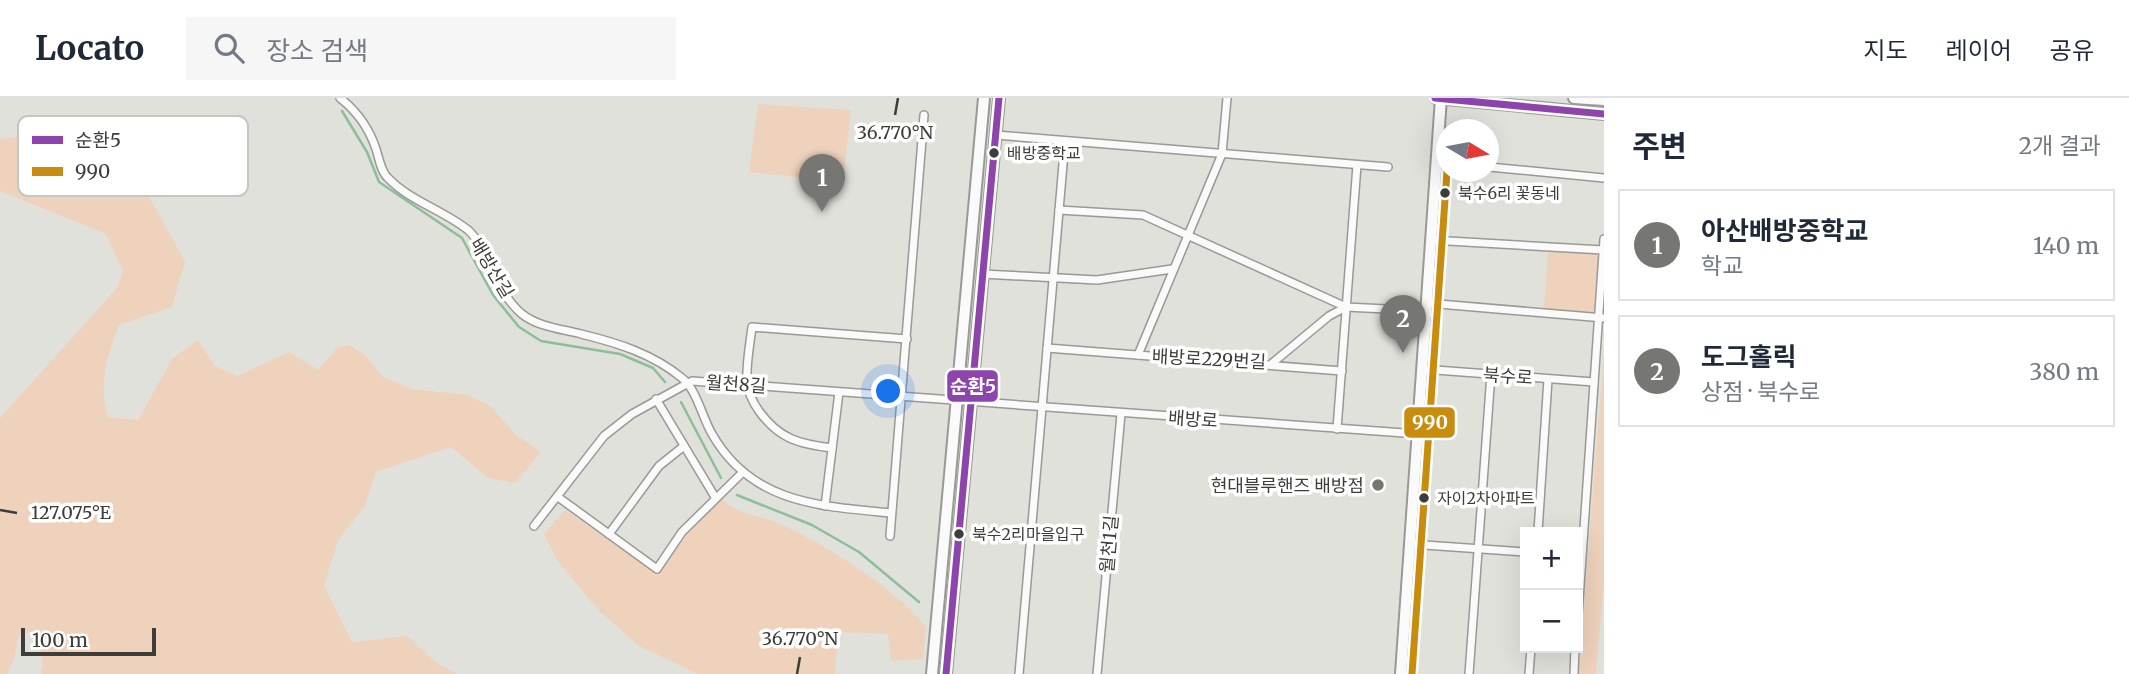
<!DOCTYPE html>
<html lang="ko">
<meta charset="utf-8">
<style>
body{margin:0;font-family:Merriweather,"Noto Sans KR",serif;background:#f6f6f7;color:#1f2937}
.controls{position:absolute;right:21px;bottom:21px;display:grid;overflow:hidden;border-radius:0px;box-shadow:0 7px 28px #0002}
.controls button{width:63px;height:63px;display:grid;place-items:center;padding:0;border:0;border-bottom:2px solid #e0e1e3;background:#fff;color:#1f2937;font:35px sans-serif}
.compass{position:absolute;left:1436px;top:21px;width:63px;height:63px;border-radius:50%;background:#fff;box-shadow:0 7px 28px #0002;rotate:100deg}
.scale{position:absolute;left:21px;bottom:18px;width:135px;box-sizing:border-box;padding-left:7px;border:4px solid #3d3d39;border-top:0;font-size:19px;line-height:24px;white-space:nowrap;color:#3d3d39;-webkit-text-stroke:5px #fff;paint-order:stroke}
.you{position:absolute;left:889px;top:294px;width:24px;height:24px;margin:-18px;border:5px solid #fff;border-radius:50%;background:#1a73e8;box-shadow:0 0 0 10px #1a73e833}
.badge{display:grid;place-items:center;width:46px;height:46px;border-radius:50%;background:#767672;color:#fff;font-size:23px;font-weight:700}
.pin{position:absolute;translate:-50% -58px;filter:drop-shadow(0 2px 4px #0008)}
.pin::after{content:'';position:absolute;top:37px;width:24px;height:21px;background:inherit;clip-path:polygon(0 0,100% 0,50% 100%)}
.list{margin:0;padding:0;list-style:none}
h2{display:flex;justify-content:space-between;align-items:center;height:91px;margin:0;padding:0 28px;font-size:30px}
h2 small{font-size:23px;font-weight:400;color:#747a83}
.list li{display:grid;grid-template-columns:46px 1fr auto;gap:21px;align-items:center;box-sizing:border-box;height:112px;margin:0 14px 14px;padding:0 14px;border:2px solid #e0e1e3;border-radius:0px}
.list b{display:block;font-size:26px;white-space:nowrap}
.list p{margin:0;font-size:23px;white-space:nowrap;color:#747a83}
.list em{font-size:23px;font-style:normal;color:#747a83}
.icon{flex:none;width:38px;height:38px;fill:none;stroke:currentColor;stroke-width:2;stroke-linecap:round;stroke-linejoin:round}
.map{position:relative;flex:none;width:1604px;height:576px;overflow:hidden}
header{display:flex;align-items:center;gap:42px;box-sizing:border-box;height:98px;padding:0 35px;background:#fff;border-bottom:2px solid #e0e1e3}
header strong{font-size:33px}
nav{display:flex;gap:38px;margin-inline-start:auto;font-size:24px}
.search{width:490px;height:63px;background:#f6f6f7;display:flex;align-items:center;gap:18px;box-sizing:border-box;padding:0 24px;border-radius:0px;color:#747a83;font-size:26px}
main{display:flex}
aside{flex:1;background:#fff}
.map>svg:first-child{display:block}
.green{fill:#eed2bb}
.lines{fill:none;stroke-linecap:round;stroke-linejoin:round}
.stream{stroke:#8cbf99;stroke-width:2.5}
.street-casing{stroke:#999995;stroke-width:10}
.secondary-casing{stroke:#999995;stroke-width:14}
.street{stroke:#fafafa;stroke-width:7}
.secondary{stroke:#fafafa;stroke-width:10}
.bus-1-casing{stroke:#fff;stroke-width:12}
.bus-2-casing{stroke:#fff;stroke-width:12}
.bus-1{stroke:#8e44ad;stroke-width:7}
.bus-2{stroke:#c88c0e;stroke-width:7}
.ticks{fill:none;stroke:#3d3d39;stroke-width:2.5}
.bus-dot{fill:#3d3d39;stroke:#fff;stroke-width:2.5}
.poi-dot{fill:#767672;stroke:#fff;stroke-width:2.5}
.labels{text-anchor:middle;dominant-baseline:central;stroke-width:7;stroke-linejoin:round;paint-order:stroke}
.bus-label{font-size:16px;fill:#3d3d39;stroke:#fff;text-anchor:start}
.street-label{font-size:18px;fill:#3d3d39;stroke:#fff}
.poi-label{font-size:18px;fill:#3d3d39;stroke:#fff;text-anchor:end}
.key{fill:#fff;stroke:#c5c5c4;stroke-width:2}
.key-label{font-size:19px;fill:#3d3d39}
.ticks-label{font-size:18px;text-anchor:middle;fill:#3d3d39;stroke:#fff;stroke-width:7;stroke-linejoin:round;paint-order:stroke}
.line-badge{stroke:#fff;stroke-width:2.5}
.badge-label{font-size:19px;text-anchor:middle;font-weight:bold;fill:#fff}
</style>
<header>
<strong>Locato</strong>
<div class="search"><svg class="icon" aria-label="search" viewBox="0 0 24 24"><circle cx="10" cy="10" r="6"/><path d="M15 15l6 6"/></svg>장소 검색</div>
<nav><a>지도</a><a>레이어</a><a>공유</a></nav>
</header>
<main>
<div class="map">
<svg width="1604" height="576" viewBox="0 0 1604 576">
<rect width="100%" height="100%" fill="#e1e1dc"/>
<g class="green">
<polygon points="758,6 851,12 843,84 749,74"/>
<path d="M24,38L41,39L96,75L141,84L185,164L172,209L119,227C107,258 98,286 108,319L138,322L172,261L198,242L215,268L237,278L289,254L318,272L337,250L349,247L365,257L383,279L412,291L468,297L490,308L517,338L541,354L515,385L488,380L451,349L376,374L365,408L338,442L324,488L352,544L407,538L438,566L458,576H41L43,563L36,534L19,536L14,561L7,576H0V320L117,190L123,173L106,136L0,93V41Z"/>
<polygon points="1548,153 1596,156 1600,160 1596,212 1593,215 1544,211"/>
<polygon points="1604,252 1604,484 1596,576 1579,576"/>
<path d="M721,401C743,419 756,415 780,426C828,448 893,488 926,529L923,561L891,563L888,536L838,534L835,576H698L639,548L598,512L557,462L544,436L565,412L658,476L686,438Z"/>
</g>
<g class="lines">
<g class="stream">
<polyline points="342,13 367,54 379,84 462,140 493,197 519,229 541,243 620,256 653,270 665,284"/>
<polyline points="681,304 721,380"/>
<polyline points="737,397 812,427 859,454 919,504"/>
</g>
<g class="street-casing">
<g id="street">
<path d="M340,0C358,14 369,30 376,51C379,60 381,74 388,80C410,103 443,112 468,132C487,148 495,194 522,216C538,229 562,231 581,236C618,245 653,256 682,280C697,292 702,319 712,336C752,406 820,408 891,415"/>
<polyline points="996,37 1388,69"/>
<polyline points="1489,69 1604,80"/>
<polyline points="1059,112 1143,117 1346,209 1426,213"/>
<polyline points="1431,142 1603,152"/>
<polyline points="982,176 1097,182 1172,171"/>
<polyline points="1427,205 1604,220"/>
<polyline points="1047,250 1342,273"/>
<polyline points="1138,257 1222,56 1227,0"/>
<polyline points="1270,267 1329,218 1346,209"/>
<polyline points="1422,271 1594,284"/>
<polyline points="656,301 715,399"/>
<polyline points="1337,331 1357,67"/>
<path d="M832,350C799,346 779,341 759,313C753,305 747,292 747,283C746,265 750,246 752,229L907,241"/>
<polyline points="558,399 657,471 682,434 742,375"/>
<polyline points="825,408 839,294"/>
<polyline points="534,428 604,338 632,316 692,283 1418,336"/>
<polyline points="1538,434 1548,281"/>
<polyline points="609,436 659,368 684,348"/>
<polyline points="890,438 924,17"/>
<polyline points="1410,446 1525,454"/>
<polyline points="1578,517 1604,141"/>
<polyline points="1019,576 1065,43"/>
<polyline points="1097,576 1121,316"/>
<polyline points="1469,576 1491,276"/>
<polyline points="1529,576 1531,550"/>
<polyline points="1574,576 1575,550"/>
</g>
</g>
<g class="secondary-casing">
<g id="secondary">
<polyline points="1436,0 1604,16"/>
<polyline points="1574,0 1604,2"/>
<polyline points="932,576 984,0"/>
<polyline points="946,576 999,0"/>
<polyline points="1401,576 1441,0"/>
</g>
</g>
<use href="#street" class="street"/>
<use href="#secondary" class="secondary"/>
<g class="bus-1-casing">
<g id="bus-1">
<polyline points="1435,0 1604,16"/>
<polyline points="946,576 999,0"/>
</g>
</g>
<g class="bus-2-casing">
<polyline id="bus-2" points="1412,576 1447,73"/>
</g>
<use href="#bus-1" class="bus-1"/>
<use href="#bus-2" class="bus-2"/>
</g>
<path class="ticks" d="M895,17L898,0M0,412L17,415M797,576L800,559"/>
<g class="bus-dot">
<circle cx="994" cy="55" r="6"/>
<circle cx="1445" cy="95" r="6"/>
<circle cx="1424" cy="400" r="6"/>
<circle cx="959" cy="436" r="6"/>
</g>
<circle class="poi-dot" cx="1378" cy="387" r="7"/>
<g class="labels">
<g class="bus-label">
<text x="1007" y="55">배방중학교</text>
<text x="1458" y="95">북수6리 꽃동네</text>
<text x="1437" y="400">자이2차아파트</text>
<text x="972" y="436">북수2리마을입구</text>
</g>
<g class="street-label">
<text transform="translate(492 170) rotate(59)">배방산길</text>
<text transform="translate(1209 261) rotate(3)">배방로229번길</text>
<text transform="translate(1508 278) rotate(4)">북수로</text>
<text transform="translate(736 286) rotate(4)">월천8길</text>
<text transform="translate(1193 321) rotate(4)">배방로</text>
<text transform="translate(1109 446) rotate(-85)">월천1길</text>
</g>
<g class="poi-label">
<text x="1364" y="387">현대블루핸즈 배방점</text>
</g>
</g>
<rect x="18" y="18" width="230" height="80" rx="10" class="key"/>
<rect x="32" y="38" width="31" height="8" fill="#8e44ad"/>
<rect x="32" y="69" width="31" height="9" fill="#c88c0e"/>
<g class="key-label">
<text x="75" y="49">순환5</text>
<text x="75" y="80">990</text>
</g>
<g class="ticks-label">
<text x="895" y="41">36.770°N</text>
<text x="71" y="421">127.075°E</text>
<text x="800" y="547">36.770°N</text>
</g>
<g class="line-badge">
<rect x="946" y="271" width="53" height="34" rx="7" fill="#8e44ad"/>
<rect x="1403" y="308" width="53" height="33" rx="7" fill="#c88c0e"/>
</g>
<g class="badge-label">
<text x="973" y="295">순환5</text>
<text x="1430" y="331">990</text>
</g>
</svg>
<div class="controls">
<button>+</button>
<button>−</button>
</div>
<svg class="compass" viewBox="-18 -18 36 36"><path d="M0-13l5 13h-10z" fill="#e53935"/><path d="M0 13l5-13h-10z" fill="#747a83"/></svg>
<div class="scale">100 m</div>
<div class="you"></div>
<div class="pin badge" style="left:822px;top:114px">1</div>
<div class="pin badge" style="left:1403px;top:255px">2</div>
</div>
<aside>
<h2>주변<small>2개 결과</small></h2>
<ul class="list">
<li><span class="badge">1</span><div><b>아산배방중학교</b><p>학교</p></div><em>140 m</em></li>
<li><span class="badge">2</span><div><b>도그홀릭</b><p>상점 · 북수로</p></div><em>380 m</em></li>
</ul>
</aside>
</main>
